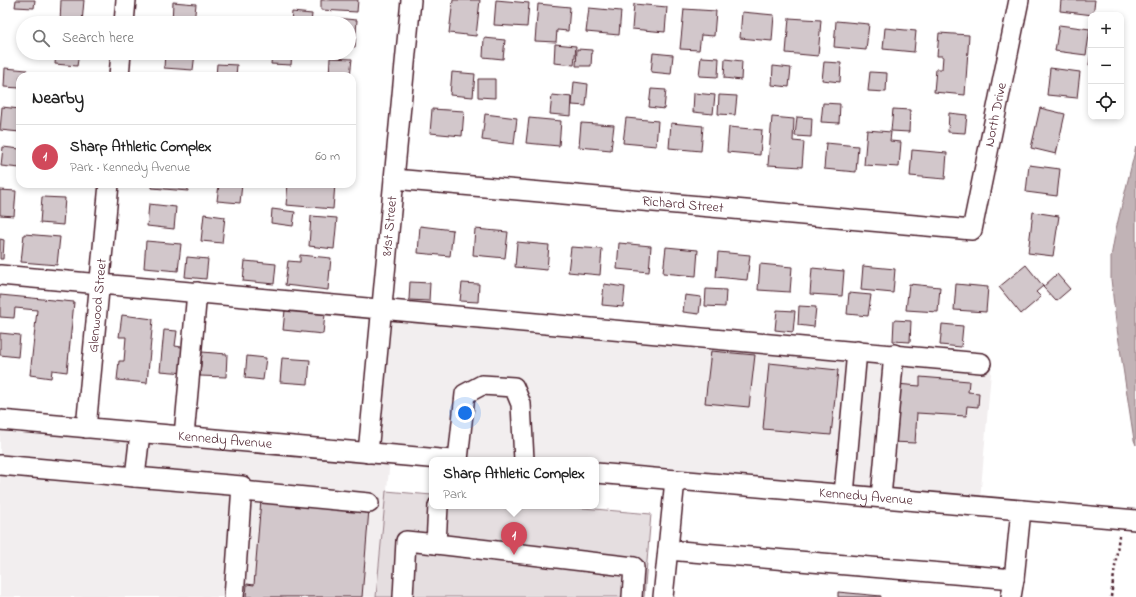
<!DOCTYPE html>
<meta charset="utf-8">
<style>
body{margin:0;font-family:"Indie Flower",sans-serif;background:#f6f6f6;color:#222}
.controls{position:absolute;right:12px;top:12px;display:grid;overflow:hidden;border-radius:8px;box-shadow:0 2px 6px #0003}
.controls button{width:36px;height:36px;display:grid;place-items:center;padding:0;border:0;border-bottom:1px solid #e0e0e0;background:#fff;color:#222;font:20px sans-serif}
.you{position:absolute;left:465px;top:413px;width:14px;height:14px;margin:-10px;border:3px solid #fff;border-radius:50%;background:#1a73e8;box-shadow:0 0 0 6px #1a73e833}
.badge{display:grid;place-items:center;width:26px;height:26px;border-radius:50%;background:#d1495b;color:#fff;font-size:13px;font-weight:700}
.pin{position:absolute;translate:-50% -33px;filter:drop-shadow(0 1px 2px #0008)}
.pin::after{content:'';position:absolute;top:21px;width:14px;height:12px;background:inherit;clip-path:polygon(0 0,100% 0,50% 100%)}
.popup{position:absolute;left:429px;top:457px;width:170px;height:52px;box-sizing:border-box;display:grid;place-content:center;border-radius:8px;background:#fff;filter:drop-shadow(0 1px 3px #0005);font-size:13px;white-space:nowrap;color:#767676}
.popup b{font-size:15px;color:#222}
.popup::after{content:'';position:absolute;left:50%;top:100%;margin-left:-8px;border:8px solid transparent;border-top-color:#fff}
.list{margin:0;padding:0;list-style:none}
h2{display:flex;justify-content:space-between;align-items:center;height:52px;margin:0;padding:0 16px;font-size:17px}
h2 small{font-size:13px;font-weight:400;color:#767676}
.list li{display:grid;grid-template-columns:26px 1fr auto;gap:12px;align-items:center;box-sizing:border-box;height:64px;padding:0 16px;border-top:1px solid #e0e0e0}
.list b{display:block;font-size:15px;white-space:nowrap}
.list p{margin:0;font-size:13px;white-space:nowrap;color:#767676}
.list em{font-size:13px;font-style:normal;color:#767676}
.icon{flex:none;width:22px;height:22px;fill:none;stroke:currentColor;stroke-width:2;stroke-linecap:round;stroke-linejoin:round}
.map{position:relative;flex:none;width:1136px;height:597px;overflow:hidden}
.search{position:absolute;background:#fff;box-shadow:0 2px 6px #0003;left:16px;top:16px;width:340px;height:44px;display:flex;align-items:center;gap:10px;box-sizing:border-box;padding:0 14px;border-radius:22px;color:#767676;font-size:15px}
.panel{position:absolute;background:#fff;box-shadow:0 2px 6px #0003;left:16px;top:72px;width:340px;height:116px;border-radius:12px}
.map>svg:first-child{display:block}
.built{fill:#f2eeef}
.green{fill:#e5dee0;stroke:#987e86}
.water{fill:#c1b3b6;stroke:#91787e}
.building{fill:#d2c7cb;stroke:#4a1f2b}
.lines{fill:none;stroke-linecap:round;stroke-linejoin:round}
.minor-casing{stroke:#4a1f2b;stroke-width:22}
.path{stroke:#4a1f2b;stroke-width:2.5;stroke-dasharray:3 3;stroke-linecap:butt}
.minor{stroke:#fff;stroke-width:19}
.labels{text-anchor:middle;dominant-baseline:central;stroke-width:3;stroke-linejoin:round;paint-order:stroke}
.street-label{font-size:14px;fill:#4a1f2b;stroke:#fff}
</style>
<div class="map">
<svg width="1136" height="597" viewBox="0 0 1136 597">
<rect width="100%" height="100%" fill="#fff"/>
<filter id="ink" filterUnits="userSpaceOnUse"><feTurbulence type="fractalNoise" baseFrequency=".025" numOctaves="2"/><feDisplacementMap in="SourceGraphic" scale="8" xChannelSelector="R" yChannelSelector="G"/><feConvolveMatrix kernelMatrix="1 2 1 2 8 2 1 2 1" color-interpolation-filters="sRGB"/></filter>
<g filter="url(#ink)">
<g class="built">
<polygon points="386,305 851,344 992,361 980,500 596,468 596,460 501,460 373,449"/>
<polygon points="0,425 390,460 376,597 0,597"/>
</g>
<polygon class="green" points="386,491 432,495 432,506 560,506 651,514 644,597 376,597"/>
<polygon class="water" points="1136,147 1136,445 1134,440 1116,322 1111,279 1111,257 1116,229"/>
<g class="building">
<polygon points="16,0 35,0 34,8 15,7"/>
<polygon points="61,0 84,0 82,23 60,23"/>
<polygon points="321,0 358,0 357,12 321,10"/>
<polygon points="453,0 480,0 476,36 449,33"/>
<polygon points="496,0 529,3 527,27 494,25"/>
<polygon points="1061,0 1095,0 1093,15 1060,11"/>
<polygon points="173,2 196,4 194,23 172,23"/>
<polygon points="538,4 570,7 568,31 557,30 556,42 535,41"/>
<polygon points="634,4 667,7 665,32 632,29"/>
<polygon points="589,8 621,11 619,35 586,32"/>
<polygon points="684,9 716,11 714,36 701,35 699,50 680,49"/>
<polygon points="292,12 312,14 311,23 291,23"/>
<polygon points="742,12 774,15 772,41 740,38"/>
<polygon points="334,18 357,20 355,47 349,46 349,23 334,23"/>
<polygon points="789,18 821,20 818,56 786,53"/>
<polygon points="836,21 869,24 866,50 834,47"/>
<polygon points="1059,25 1090,29 1086,55 1055,51"/>
<polygon points="885,28 916,31 914,52 883,49"/>
<polygon points="939,33 969,35 965,95 934,92 936,69 942,69 943,56 937,56"/>
<polygon points="484,38 505,40 503,59 483,57"/>
<polygon points="555,44 576,46 574,65 554,63"/>
<polygon points="577,49 592,50 591,66 576,66"/>
<polygon points="1091,51 1091,65 1089,65"/>
<polygon points="56,53 79,53 77,66 55,64"/>
<polygon points="165,53 195,53 193,70 164,68"/>
<polygon points="272,53 292,53 291,65 271,64"/>
<polygon points="653,53 673,55 671,74 651,72"/>
<polygon points="701,57 719,58 718,77 699,76"/>
<polygon points="330,58 352,59 350,76 329,76"/>
<polygon points="725,59 742,61 741,80 724,78"/>
<polygon points="824,62 841,63 840,82 822,80"/>
<polygon points="217,64 237,65 236,76 216,76"/>
<polygon points="773,66 791,68 789,87 772,85"/>
<polygon points="5,68 27,70 26,76 20,76 20,88 4,87"/>
<polygon points="1050,68 1080,72 1077,98 1047,95"/>
<polygon points="452,72 475,74 473,97 450,95"/>
<polygon points="870,72 887,73 886,92 868,91"/>
<polygon points="478,79 495,79 495,98 478,97"/>
<polygon points="574,82 588,84 586,106 572,105"/>
<polygon points="651,89 666,90 664,109 649,107"/>
<polygon points="694,93 715,95 713,114 693,112"/>
<polygon points="552,95 572,97 571,116 550,114"/>
<polygon points="719,95 737,96 735,115 718,114"/>
<polygon points="823,103 840,104 839,123 821,122"/>
<polygon points="2,107 20,109 20,132 0,130"/>
<polygon points="1040,108 1065,114 1056,154 1031,148"/>
<polygon points="432,109 464,111 462,136 430,133"/>
<polygon points="893,109 910,110 909,132 891,131"/>
<polygon points="949,113 967,115 965,133 948,132"/>
<polygon points="485,114 517,118 514,144 482,140"/>
<polygon points="772,117 794,119 793,141 804,142 802,167 768,165"/>
<polygon points="797,117 812,118 811,137 795,136"/>
<polygon points="529,118 561,121 559,146 526,143"/>
<polygon points="626,118 658,121 656,146 623,143"/>
<polygon points="581,123 614,125 611,150 579,147"/>
<polygon points="671,123 703,126 701,151 669,148"/>
<polygon points="729,127 762,130 760,155 727,152"/>
<polygon points="867,130 891,132 890,141 901,142 899,167 864,165"/>
<polygon points="826,143 858,146 856,172 824,169"/>
<polygon points="3,147 20,149 20,168 1,166"/>
<polygon points="912,150 947,153 945,179 910,176"/>
<polygon points="1029,165 1060,169 1057,196 1026,192"/>
<polygon points="152,184 188,184 188,191 152,188"/>
<polygon points="219,184 242,184 240,203 217,201"/>
<polygon points="288,184 335,184 333,209 286,205"/>
<polygon points="0,190 16,191 14,216 0,215"/>
<polygon points="42,197 65,198 63,225 40,223"/>
<polygon points="149,204 176,207 174,229 147,226"/>
<polygon points="272,209 295,212 293,226 271,223"/>
<polygon points="1033,212 1059,216 1053,256 1028,253"/>
<polygon points="204,214 225,217 222,243 201,241"/>
<polygon points="311,216 337,218 334,249 309,246"/>
<polygon points="420,226 453,230 450,256 418,253"/>
<polygon points="475,229 508,232 505,258 473,255"/>
<polygon points="24,234 60,237 57,265 21,262"/>
<polygon points="0,239 4,240 3,259 0,259"/>
<polygon points="146,241 181,244 178,271 144,268"/>
<polygon points="517,242 549,245 547,270 515,267"/>
<polygon points="619,243 651,246 649,272 617,269"/>
<polygon points="571,247 602,249 600,275 568,272"/>
<polygon points="666,247 698,250 696,276 663,273"/>
<polygon points="718,252 750,255 747,280 716,277"/>
<polygon points="300,255 331,258 328,290 285,285 288,261 300,262"/>
<polygon points="187,257 208,259 206,279 185,277"/>
<polygon points="245,261 276,264 274,284 243,281"/>
<polygon points="760,264 792,267 790,292 758,290"/>
<polygon points="1026,265 1043,286 1036,292 1041,297 1021,314 999,287"/>
<polygon points="863,266 895,269 893,293 861,290"/>
<polygon points="812,268 844,271 842,296 810,294"/>
<polygon points="1057,274 1070,289 1056,301 1043,287"/>
<polygon points="410,282 430,283 429,301 409,300"/>
<polygon points="462,283 479,284 478,302 460,301"/>
<polygon points="604,284 625,287 623,307 602,305"/>
<polygon points="909,284 940,287 938,312 906,310"/>
<polygon points="956,284 988,287 986,312 954,310"/>
<polygon points="706,289 726,290 725,307 705,306"/>
<polygon points="849,293 871,295 868,316 847,314"/>
<polygon points="0,295 74,302 67,372 52,370 51,378 30,375 37,310 15,308 14,318 0,317"/>
<polygon points="685,295 701,297 699,314 683,312"/>
<polygon points="799,306 816,307 814,327 798,325"/>
<polygon points="285,310 325,314 323,334 283,330"/>
<polygon points="777,310 795,311 793,332 775,330"/>
<polygon points="122,315 153,319 147,383 117,380 119,361 124,361 126,337 119,337"/>
<polygon points="894,320 911,321 910,342 893,341"/>
<polygon points="942,324 963,326 961,347 940,345"/>
<polygon points="164,330 177,331 175,346 188,348 185,373 160,371"/>
<polygon points="0,333 20,335 18,357 0,355"/>
<polygon points="711,351 755,355 749,407 705,403"/>
<polygon points="202,352 227,354 226,377 200,376"/>
<polygon points="247,356 266,358 263,380 245,378"/>
<polygon points="282,358 310,360 308,384 280,382"/>
<polygon points="769,363 838,370 831,435 763,429"/>
<polygon points="920,377 969,381 968,392 979,393 978,407 967,406 966,416 917,413 915,443 892,442 896,384 920,386"/>
<polygon points="261,500 369,509 362,597 246,597 247,584 254,585"/>
<polygon points="838,592 881,596 881,597 838,597"/>
</g>
<g class="lines">
<g class="minor-casing">
<g id="minor">
<polyline points="124,23 126,0"/>
<polyline points="119,76 121,53"/>
<path id="s1" d="M394,179L972,230L1019,0"/>
<polyline points="0,275 981,363"/>
<path id="s2" d="M0,420L451,460"/>
<path id="s3" d="M86,428L109,184"/>
<polyline points="140,433 135,477 242,486 234,597"/>
<polyline points="184,436 197,292"/>
<path id="s4" d="M368,453L411,0"/>
<polyline points="458,460 465,394 482,385 514,387 521,404 524,460"/>
<polyline points="0,465 135,477"/>
<path id="s5" d="M596,473L1136,520"/>
<polyline points="242,491 369,503"/>
<polyline points="844,494 857,351"/>
<polyline points="881,497 894,354"/>
<polyline points="436,544 634,567 632,597"/>
<polyline points="668,550 1014,579 1021,510"/>
<polyline points="403,597 406,541 436,544 438,506"/>
<polyline points="663,597 675,480"/>
<polyline points="1011,597 1014,579"/>
</g>
</g>
<polyline class="path" points="1111,597 1119,536"/>
<use href="#minor" class="minor"/>
</g>
</g>
<g class="labels">
<g class="street-label">
<text stroke="none"><textPath href="#s1" startOffset="698">North Drive</textPath></text>
<text stroke="none"><textPath href="#s1" startOffset="290">Richard Street</textPath></text>
<text stroke="none"><textPath href="#s4" startOffset="228">81st Street</textPath></text>
<text stroke="none"><textPath href="#s3" startOffset="123">Glenwood Street</textPath></text>
<text stroke="none"><textPath href="#s2" startOffset="226">Kennedy Avenue</textPath></text>
<text stroke="none"><textPath href="#s5" startOffset="271">Kennedy Avenue</textPath></text>
</g>
</g>
</svg>
<div class="controls">
<button>+</button>
<button>−</button>
<button><svg class="icon" aria-label="locate" viewBox="0 0 24 24"><circle cx="12" cy="12" r="6"/><path d="M12 2v4M12 18v4M2 12h4M18 12h4"/></svg></button>
</div>
<div class="you"></div>
<div class="pin badge" style="left:514px;top:555px">1</div>
<div class="popup"><b>Sharp Athletic Complex</b>Park</div>
<div class="search"><svg class="icon" aria-label="search" viewBox="0 0 24 24"><circle cx="10" cy="10" r="6"/><path d="M15 15l6 6"/></svg>Search here</div>
<section class="panel">
<h2>Nearby<small></small></h2>
<ul class="list">
<li><span class="badge">1</span><div><b>Sharp Athletic Complex</b><p>Park · Kennedy Avenue</p></div><em>60 m</em></li>
</ul>
</section>
</div>
